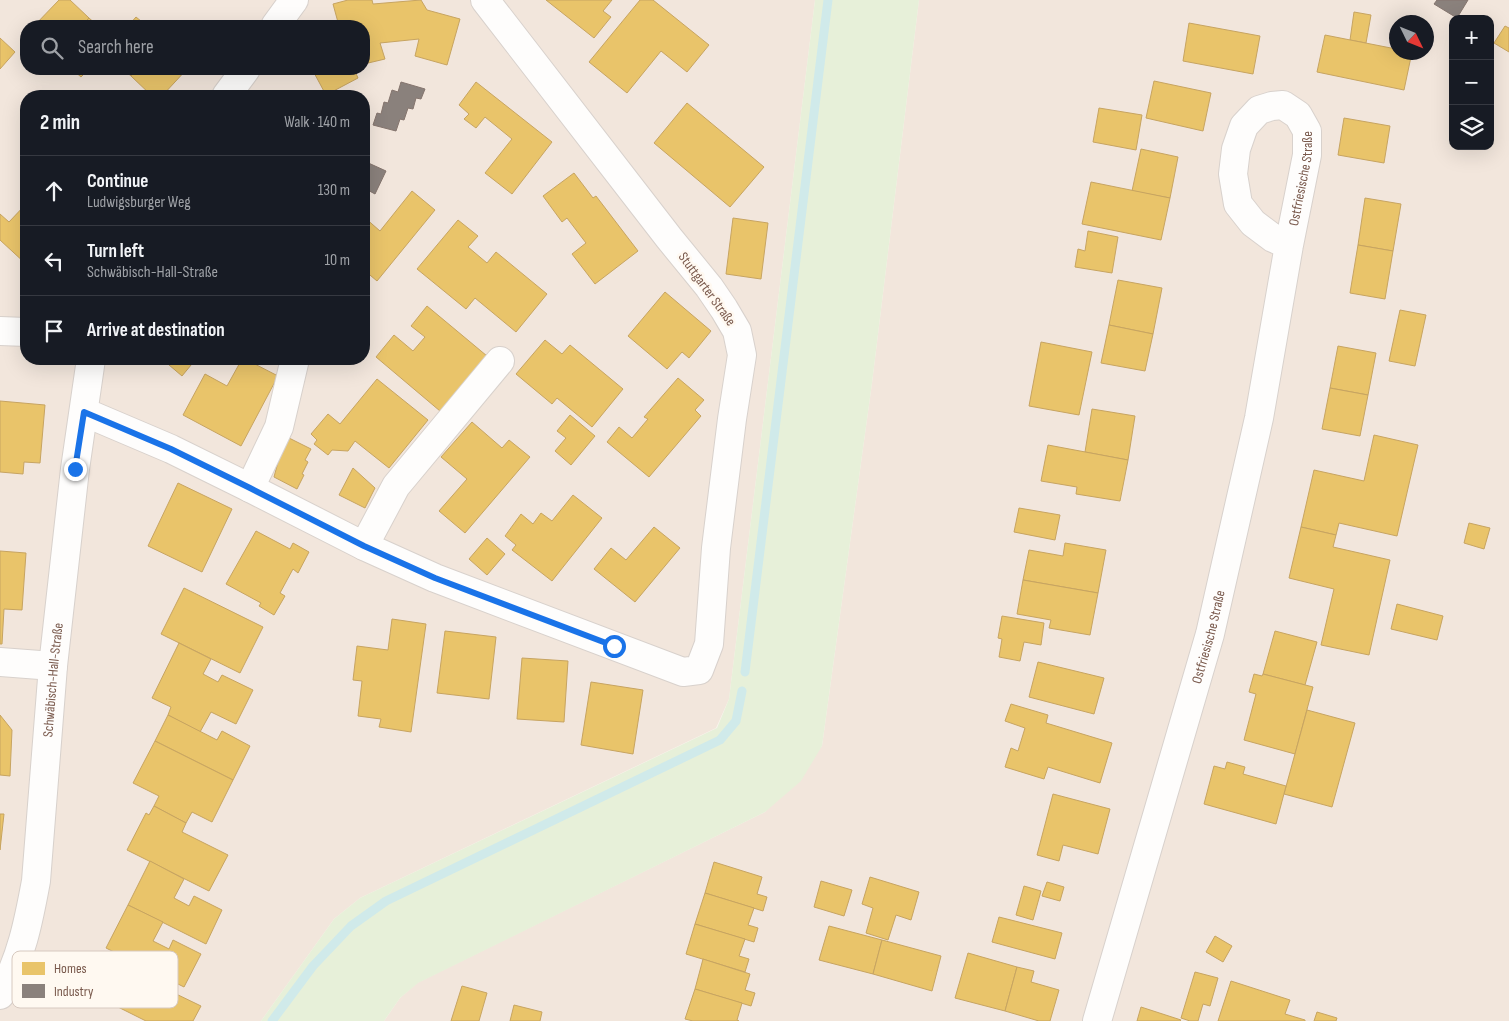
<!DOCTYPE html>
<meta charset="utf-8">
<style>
body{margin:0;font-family:"Sofia Sans Condensed",sans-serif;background:#242831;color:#f1f3f6}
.controls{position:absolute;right:15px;top:15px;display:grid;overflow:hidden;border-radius:10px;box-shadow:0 5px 20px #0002}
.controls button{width:45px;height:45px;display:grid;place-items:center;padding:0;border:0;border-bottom:1px solid #363941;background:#171b24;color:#f1f3f6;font:25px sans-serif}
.compass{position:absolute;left:1389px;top:15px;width:45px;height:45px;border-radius:50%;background:#171b24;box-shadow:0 5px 20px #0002;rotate:133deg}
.stop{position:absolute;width:15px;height:15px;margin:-11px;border:4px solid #1a73e8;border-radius:50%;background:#fff}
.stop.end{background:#1a73e8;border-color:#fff;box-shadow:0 1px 5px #0008}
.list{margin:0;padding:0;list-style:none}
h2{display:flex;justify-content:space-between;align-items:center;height:65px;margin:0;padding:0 20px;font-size:21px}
h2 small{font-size:16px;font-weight:400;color:#9ea1a6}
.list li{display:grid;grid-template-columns:32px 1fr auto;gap:15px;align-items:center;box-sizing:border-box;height:70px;padding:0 20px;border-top:1px solid #363941}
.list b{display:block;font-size:19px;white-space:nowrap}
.list p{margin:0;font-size:16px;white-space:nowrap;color:#9ea1a6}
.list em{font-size:16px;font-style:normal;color:#9ea1a6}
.icon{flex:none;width:28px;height:28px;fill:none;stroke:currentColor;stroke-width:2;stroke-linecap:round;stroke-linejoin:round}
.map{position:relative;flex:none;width:1509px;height:1021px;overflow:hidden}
.search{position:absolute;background:#171b24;box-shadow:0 5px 20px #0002;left:20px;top:20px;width:350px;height:55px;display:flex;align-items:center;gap:12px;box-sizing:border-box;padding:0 18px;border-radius:20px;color:#9ea1a6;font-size:19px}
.panel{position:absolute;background:#171b24;box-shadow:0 5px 20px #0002;left:20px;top:90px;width:350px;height:275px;border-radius:20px}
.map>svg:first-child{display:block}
.residential{fill:#f2e6dc;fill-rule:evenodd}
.green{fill:#e7f0d9}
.homes{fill:#e9c46a;stroke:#c7a461}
.industry{fill:#8a817c;stroke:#85756e}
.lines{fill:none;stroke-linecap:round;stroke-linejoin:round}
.stream{stroke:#d0eaea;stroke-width:9}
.minor-casing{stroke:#d8d1cc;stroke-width:30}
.minor{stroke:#fefdfc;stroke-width:28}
.route{stroke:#1a73e8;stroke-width:6}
.labels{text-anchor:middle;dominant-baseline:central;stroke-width:5;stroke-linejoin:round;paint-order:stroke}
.street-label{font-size:14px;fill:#79594c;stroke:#fff9f1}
.key{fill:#fff9f1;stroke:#d7c9c0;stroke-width:1}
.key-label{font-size:14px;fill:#79594c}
</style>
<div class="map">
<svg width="1509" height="1021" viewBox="0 0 1509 1021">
<rect width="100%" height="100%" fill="#f9f4ee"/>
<g class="residential">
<path d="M0,0H815L729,699L716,728L360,898L334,919L261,1021H0ZM26,26H364V69H26ZM26,96H364V359H26Z"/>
<path d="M919,0H1509V1021H384L400,998L417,983L765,812L822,746L872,383ZM1453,19H1490V146H1453ZM1396,22H1426V52H1396Z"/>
</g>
<polygon class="green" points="815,0 919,0 872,383 822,746 801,781 765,812 418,983 400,998 384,1021 261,1021 334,919 360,898 717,728 729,699"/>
<g class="homes">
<polygon points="59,0 70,0 89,18 81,26 34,26"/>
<polygon points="348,0 372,0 373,4 421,0 427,10 460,19 447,65 415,56 419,39 380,43 385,59 364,64 364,26 339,26 333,4"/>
<polygon points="546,0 612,0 603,11 611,17 594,38"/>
<polygon points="640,0 653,0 709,45 687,72 661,51 627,93 589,62"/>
<polygon points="1354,12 1371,15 1366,43 1350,40"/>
<polygon points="136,17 147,26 128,26"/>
<polygon points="89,18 98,26 81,26"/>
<polygon points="1189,23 1260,36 1253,74 1183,61"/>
<polygon points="1505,26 1509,28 1509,52 1494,43"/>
<polygon points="1325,35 1396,49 1396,52 1412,52 1404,90 1317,72"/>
<polygon points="0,38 15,52 0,69"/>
<polygon points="72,69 89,69 81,77"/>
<polygon points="123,69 138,69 131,76"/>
<polygon points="138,69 187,69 162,96 152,96 131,76"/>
<polygon points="312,69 354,69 358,78 326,95"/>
<polygon points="1154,81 1211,93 1203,131 1146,118"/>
<polygon points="476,82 552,142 512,194 485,173 512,139 485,117 476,128 464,119 469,114 459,105"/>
<polygon points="687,103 764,167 730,207 654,143"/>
<polygon points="1099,108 1142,115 1136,150 1093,142"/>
<polygon points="1344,118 1390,126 1384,163 1338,155"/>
<polygon points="1141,149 1178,157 1170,198 1132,191"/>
<polygon points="574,173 593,198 596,196 638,251 595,284 572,254 586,243 567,218 562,222 543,196"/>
<polygon points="1091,182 1170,198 1161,240 1082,224"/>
<polygon points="412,191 435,210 377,281 364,270 364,217 380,231"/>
<polygon points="1365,198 1401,204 1393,251 1358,245"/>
<polygon points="26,204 26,264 0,240 0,214 9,222"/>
<polygon points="733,218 768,223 761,279 726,274"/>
<polygon points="458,220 478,236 468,247 487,263 496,252 547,294 516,332 475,298 466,309 417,269"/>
<polygon points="1088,231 1118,237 1112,273 1075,267 1078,249 1085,251"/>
<polygon points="1358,245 1393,251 1385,299 1350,293"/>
<polygon points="1118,280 1162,288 1153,334 1109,325"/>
<polygon points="665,292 711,331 689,358 682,352 667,369 628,336"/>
<polygon points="427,306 487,356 440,411 376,357 394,335 413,351 425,337 411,326"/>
<polygon points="1400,310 1426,315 1415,366 1389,361"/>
<polygon points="1109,325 1153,334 1145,371 1101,363"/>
<polygon points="545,340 562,354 570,345 623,389 592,427 557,398 552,404 516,374"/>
<polygon points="1041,342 1092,352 1079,415 1029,406"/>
<polygon points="1338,346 1376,353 1368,395 1330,388"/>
<polygon points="162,359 196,359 182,376"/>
<polygon points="242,359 245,359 278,376 241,446 183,415 205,374 227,386"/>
<polygon points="678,378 704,400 695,410 701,416 649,477 607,442 619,427 632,438 648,419 644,417"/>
<polygon points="377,379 428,420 389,468 355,441 348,451 332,450 328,455 314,444 317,440 311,434 328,414 340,424"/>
<polygon points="1330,388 1368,395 1360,436 1322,429"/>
<polygon points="0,401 45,405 40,463 24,462 23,474 0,472"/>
<polygon points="1092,409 1135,416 1128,460 1085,452"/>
<polygon points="570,415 595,436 571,465 555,451 566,438 557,431"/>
<polygon points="472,422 502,448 509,440 530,457 465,533 439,511 467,479 441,457"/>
<polygon points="1374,435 1418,445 1397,536 1339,523 1336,535 1301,527 1314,470 1364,481"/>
<polygon points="285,436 311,449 305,460 308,462 302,474 304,475 297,489 274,477"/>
<polygon points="1048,445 1128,460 1120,501 1076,494 1077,487 1041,481"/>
<polygon points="353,468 375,488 365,508 339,495"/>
<polygon points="178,483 232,509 202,572 148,546"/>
<polygon points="573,495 602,518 552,581 512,550 516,545 505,536 521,514 533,524 541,513 552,521"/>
<polygon points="1019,508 1060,515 1055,540 1014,532"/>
<polygon points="1469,523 1490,528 1484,549 1464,543"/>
<polygon points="654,527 680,548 635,602 594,569 611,548 626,560"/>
<polygon points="1301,527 1336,535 1333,547 1390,560 1369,655 1321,645 1334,589 1289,578"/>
<polygon points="256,531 290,549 293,543 309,552 298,573 293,569 280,593 285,596 274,615 259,606 261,603 226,584"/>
<polygon points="487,538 505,554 487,575 469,559"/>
<polygon points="1065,543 1106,550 1098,593 1023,580 1029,550 1063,556"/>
<polygon points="0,551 26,553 22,610 4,609 2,644 0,644"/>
<polygon points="1023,580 1098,593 1090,635 1049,628 1051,620 1017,614"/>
<polygon points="184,588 263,627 240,673 161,634"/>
<polygon points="1397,604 1443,616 1437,640 1391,629"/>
<polygon points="1002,616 1044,623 1041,645 1024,642 1020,661 999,657 1002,639 998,638"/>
<polygon points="392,619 426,624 411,732 379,727 381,719 358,716 362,681 353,680 357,646 388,650"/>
<polygon points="445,631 496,637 489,699 437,693"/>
<polygon points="1275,631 1317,642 1305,685 1263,674"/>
<polygon points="179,643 211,659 203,674 218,682 222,675 253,690 236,724 211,712 200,732 168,715 171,707 152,698"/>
<polygon points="522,658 568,661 564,722 517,719"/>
<polygon points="1038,662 1104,678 1094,714 1029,697"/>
<polygon points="1254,674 1262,676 1263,674 1313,687 1295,754 1244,740 1256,694 1249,692"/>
<polygon points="591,682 643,690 633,754 581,745"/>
<polygon points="1011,704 1048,715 1046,723 1112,743 1100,783 1048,767 1044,779 1005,767 1011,748 1018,751 1025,728 1005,721"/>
<polygon points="1307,710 1355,723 1332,807 1284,794"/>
<polygon points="0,715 12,730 10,776 0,775"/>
<polygon points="168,715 217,740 222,731 250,746 233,780 155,741"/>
<polygon points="155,741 233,780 212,822 192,812 186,823 154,806 159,796 133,783"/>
<polygon points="1227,762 1245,767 1243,774 1286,786 1276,824 1204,804 1214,766 1225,769"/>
<polygon points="1053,794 1110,809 1098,854 1063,845 1059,861 1037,855"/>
<polygon points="154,806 186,823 182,832 228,855 209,891 127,850 146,813 149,815"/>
<polygon points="0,814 4,814 0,850"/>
<polygon points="150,861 184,879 174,898 189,906 194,896 222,910 206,944 128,905"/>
<polygon points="714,862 762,877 757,894 767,897 763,911 705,893"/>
<polygon points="870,877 919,892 911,920 896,915 888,940 866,933 873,908 862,904"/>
<polygon points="821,881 852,890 844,916 814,907"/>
<polygon points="1047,882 1064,887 1060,901 1042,896"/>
<polygon points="1024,886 1041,891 1033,920 1016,915"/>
<polygon points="705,893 754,908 748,925 758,928 754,942 695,924"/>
<polygon points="128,905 163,922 153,941 169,949 173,940 201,954 184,987 106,948"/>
<polygon points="999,917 1062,933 1055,959 992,942"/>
<polygon points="695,924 745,939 739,956 749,959 745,972 686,954"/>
<polygon points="829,926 882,940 873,974 819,960"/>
<polygon points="1215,936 1232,946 1223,962 1206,952"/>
<polygon points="882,940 941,956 932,991 873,974"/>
<polygon points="968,953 1017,967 1005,1011 955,998"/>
<polygon points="703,959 750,974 745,990 755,993 751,1006 695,989"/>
<polygon points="132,961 161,975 153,991 168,999 172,992 201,1006 193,1021 146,1021 106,1001 124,967 127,969"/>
<polygon points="1017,967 1034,971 1031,982 1059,990 1050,1021 1039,1021 1005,1011"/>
<polygon points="1195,972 1218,978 1210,1006 1203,1004 1198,1021 1190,1021 1181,1018"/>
<polygon points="1231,981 1290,1000 1285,1014 1305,1020 1305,1021 1218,1021"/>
<polygon points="462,986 487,993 479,1021 451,1021"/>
<polygon points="695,989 742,1003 737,1020 739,1021 693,1021 685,1019"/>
<polygon points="514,1005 542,1012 540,1021 510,1021"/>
<polygon points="1141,1007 1181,1020 1180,1021 1137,1021"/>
<polygon points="1317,1012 1337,1018 1336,1021 1314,1021"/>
</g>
<g class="industry">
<polygon points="1437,0 1468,0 1457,18 1434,4"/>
<polygon points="401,82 425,89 421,99 416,98 413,109 408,108 404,120 400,119 396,131 373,125 377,113 381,114 384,102 388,103 392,90 398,92"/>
<polygon points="364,161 386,171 375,194 364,188"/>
</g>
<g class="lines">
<g class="stream">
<polyline points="745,672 828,0"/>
<polyline points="272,1021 313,966 351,926 386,901 720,740 736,721 742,691"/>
</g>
<g class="minor-casing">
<g id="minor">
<polyline points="275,26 294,0"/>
<polyline points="226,96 246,69"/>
<polyline points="0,331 26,332"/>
<polyline points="84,412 171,449 250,488 364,546 435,578 683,672 699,670 709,644 716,548 732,419 742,355 737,331 724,309 709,287 669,238 485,0"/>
<polyline points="250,488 279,427 295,359"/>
<polyline points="364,546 396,486 500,361"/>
<polyline points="0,662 53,666"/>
<path id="s1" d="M0,995C21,961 29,919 36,881L53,666L75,469L91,359"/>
<path id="s2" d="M1097,1021L1210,634L1259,418L1289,245L1307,155V131L1298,115L1283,105L1272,106L1259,110L1244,126L1236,149L1233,174L1238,204L1253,223L1273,238L1289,245"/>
</g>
</g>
<use href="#minor" class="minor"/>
</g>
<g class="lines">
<polyline class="route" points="75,469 84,412 171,449 250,488 364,546 435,578 614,646"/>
</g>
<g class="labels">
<g class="street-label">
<text stroke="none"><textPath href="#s2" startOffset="868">Ostfriesische Straße</textPath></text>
<text transform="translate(707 289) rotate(54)">Stuttgarter Straße</text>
<text stroke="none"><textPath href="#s2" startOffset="400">Ostfriesische Straße</textPath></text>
<text stroke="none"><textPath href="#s1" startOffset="322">Schwäbisch-Hall-Straße</textPath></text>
</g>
</g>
<rect x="12" y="951" width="166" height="57" rx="8" class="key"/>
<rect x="22" y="962" width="23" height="13" fill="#e9c46a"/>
<rect x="22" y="984" width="23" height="14" fill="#8a817c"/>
<g class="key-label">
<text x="54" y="973">Homes</text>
<text x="54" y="996">Industry</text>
</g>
</svg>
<div class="controls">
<button>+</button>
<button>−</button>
<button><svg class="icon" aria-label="layers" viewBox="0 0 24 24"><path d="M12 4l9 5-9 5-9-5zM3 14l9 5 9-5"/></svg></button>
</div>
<svg class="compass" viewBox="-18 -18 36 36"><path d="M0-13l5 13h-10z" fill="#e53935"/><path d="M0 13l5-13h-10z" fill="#9ea1a6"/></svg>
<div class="stop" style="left:614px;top:646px"></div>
<div class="stop end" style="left:75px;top:469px"></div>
<div class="search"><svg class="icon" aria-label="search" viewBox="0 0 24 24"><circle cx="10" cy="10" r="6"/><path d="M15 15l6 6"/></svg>Search here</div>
<section class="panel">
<h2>2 min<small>Walk · 140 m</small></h2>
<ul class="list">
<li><svg class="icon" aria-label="ahead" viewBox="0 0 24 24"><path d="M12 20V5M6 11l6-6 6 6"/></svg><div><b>Continue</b><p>Ludwigsburger Weg</p></div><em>130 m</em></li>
<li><svg class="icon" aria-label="left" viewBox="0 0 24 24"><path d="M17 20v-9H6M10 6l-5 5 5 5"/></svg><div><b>Turn left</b><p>Schwäbisch-Hall-Straße</p></div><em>10 m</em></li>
<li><svg class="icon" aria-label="arrive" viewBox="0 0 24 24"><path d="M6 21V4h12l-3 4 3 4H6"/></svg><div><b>Arrive at destination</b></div></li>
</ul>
</section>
</div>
